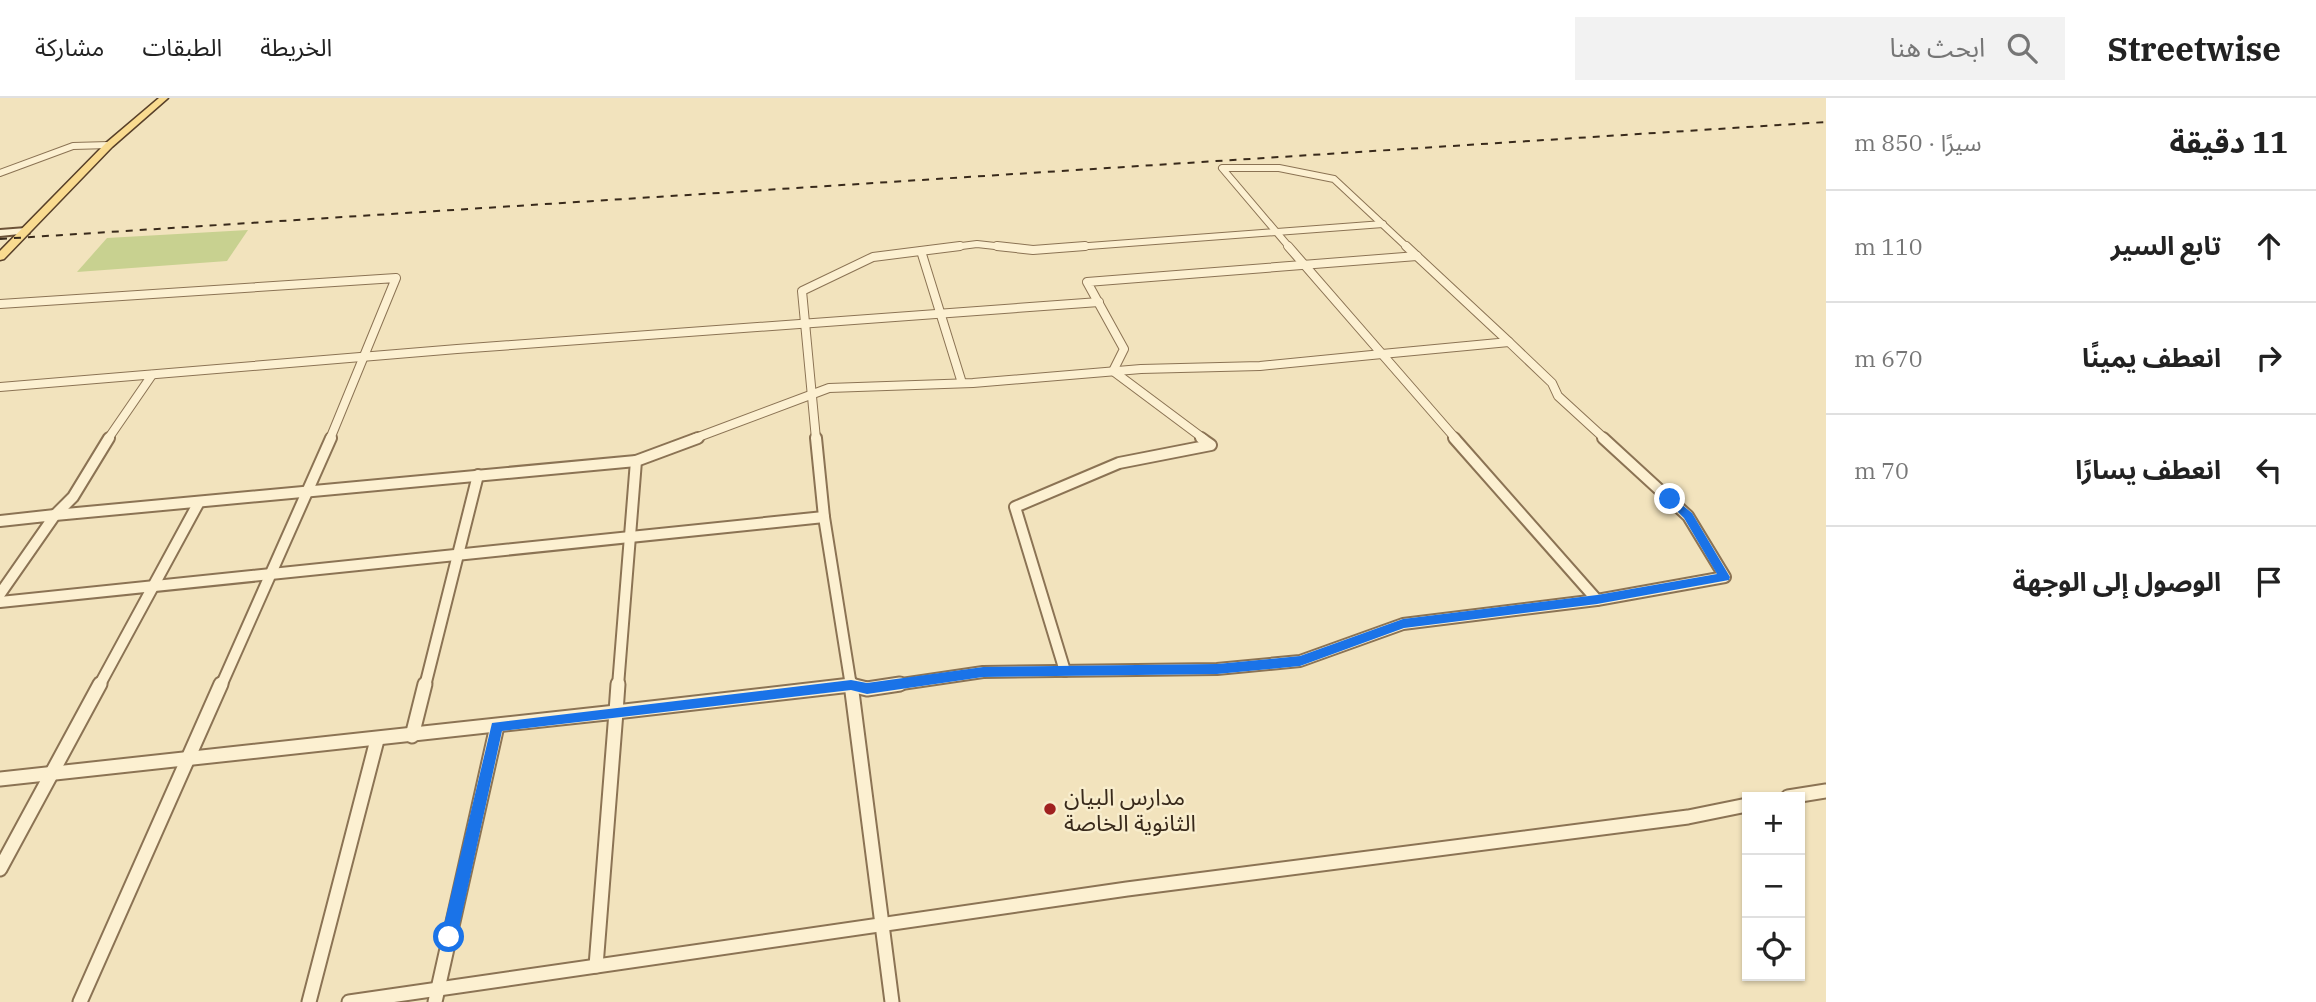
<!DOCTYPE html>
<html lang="ar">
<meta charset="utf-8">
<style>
body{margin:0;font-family:"IBM Plex Serif","Noto Sans Arabic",serif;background:#f2f2f2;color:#222;direction:rtl}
.controls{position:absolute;right:21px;bottom:21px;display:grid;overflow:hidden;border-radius:0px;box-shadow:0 2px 5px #0004}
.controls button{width:63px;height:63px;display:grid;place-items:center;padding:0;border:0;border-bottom:2px solid #e0e0e0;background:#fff;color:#222;font:35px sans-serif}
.stop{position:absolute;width:21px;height:21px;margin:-16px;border:5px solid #1a73e8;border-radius:50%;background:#fff}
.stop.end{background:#1a73e8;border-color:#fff;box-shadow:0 2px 7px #0008}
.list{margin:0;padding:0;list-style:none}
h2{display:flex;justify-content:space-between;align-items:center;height:91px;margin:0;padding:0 28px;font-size:30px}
h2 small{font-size:23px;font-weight:400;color:#767676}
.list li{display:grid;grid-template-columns:46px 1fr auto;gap:21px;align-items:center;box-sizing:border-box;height:112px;padding:0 28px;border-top:2px solid #e0e0e0}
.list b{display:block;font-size:26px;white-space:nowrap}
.list em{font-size:23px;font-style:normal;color:#767676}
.icon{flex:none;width:38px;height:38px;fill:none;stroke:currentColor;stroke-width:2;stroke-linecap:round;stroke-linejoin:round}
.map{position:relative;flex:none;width:1826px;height:904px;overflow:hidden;direction:ltr}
header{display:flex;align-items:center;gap:42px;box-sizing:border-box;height:98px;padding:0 35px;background:#fff;border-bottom:2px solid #e0e0e0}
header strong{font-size:33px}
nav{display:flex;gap:38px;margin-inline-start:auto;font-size:24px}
.search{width:490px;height:63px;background:#f2f2f2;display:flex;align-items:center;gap:18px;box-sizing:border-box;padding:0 24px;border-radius:0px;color:#767676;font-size:26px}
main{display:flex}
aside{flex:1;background:#fff}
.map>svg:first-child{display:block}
.green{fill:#c8d190}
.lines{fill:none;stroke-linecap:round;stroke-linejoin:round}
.street-far3-casing{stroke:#8b7354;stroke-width:8}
.street-far2-casing{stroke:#8b7354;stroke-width:10}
.street-far1-casing{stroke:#8b7354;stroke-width:14}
.street-casing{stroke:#8b7354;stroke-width:17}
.secondary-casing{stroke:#6d5338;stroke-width:4}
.primary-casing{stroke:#584029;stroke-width:3}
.street-far3{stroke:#fcf0d1;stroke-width:6}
.street-far2{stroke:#fcf0d1;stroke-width:8}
.street-far1{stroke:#fcf0d1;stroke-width:10}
.street{stroke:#fcf0d1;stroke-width:13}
.secondary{fill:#fcf0d1;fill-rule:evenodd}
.primary{fill:#f9db90;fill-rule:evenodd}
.rail{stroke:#392a1b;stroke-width:2;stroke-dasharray:7 7;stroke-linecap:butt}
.route{fill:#1a73e8}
.poi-dot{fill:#a0211f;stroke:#f8edcd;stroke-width:2.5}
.labels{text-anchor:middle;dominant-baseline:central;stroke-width:5;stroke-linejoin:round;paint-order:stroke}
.near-poi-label{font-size:23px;fill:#392a1b;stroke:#f8edcd;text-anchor:start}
</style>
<header>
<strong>Streetwise</strong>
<div class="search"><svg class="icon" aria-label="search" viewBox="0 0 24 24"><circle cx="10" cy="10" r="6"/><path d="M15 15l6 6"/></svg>ابحث هنا</div>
<nav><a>الخريطة</a><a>الطبقات</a><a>مشاركة</a></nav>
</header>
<main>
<aside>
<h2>11 دقيقة<small>سيرًا · 850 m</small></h2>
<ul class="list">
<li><svg class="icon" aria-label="ahead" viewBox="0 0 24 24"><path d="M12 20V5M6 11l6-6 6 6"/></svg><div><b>تابع السير</b></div><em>110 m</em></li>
<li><svg class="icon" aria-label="right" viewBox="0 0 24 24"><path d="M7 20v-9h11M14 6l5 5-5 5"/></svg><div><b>انعطف يمينًا</b></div><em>670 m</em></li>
<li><svg class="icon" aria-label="left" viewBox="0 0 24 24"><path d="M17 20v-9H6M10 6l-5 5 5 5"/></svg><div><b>انعطف يسارًا</b></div><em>70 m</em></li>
<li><svg class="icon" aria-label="arrive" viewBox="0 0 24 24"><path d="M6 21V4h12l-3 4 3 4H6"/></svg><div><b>الوصول إلى الوجهة</b></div></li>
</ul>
</aside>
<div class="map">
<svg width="1826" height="904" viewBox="0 0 1826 904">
<rect width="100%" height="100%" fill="#f2e3bd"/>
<polygon class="green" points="248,132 227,163 77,174 107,140"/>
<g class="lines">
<g class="street-far3-casing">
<g id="street-far3">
<polyline points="0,75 73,48 109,47"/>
<polyline points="946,150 977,146 1013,150"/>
<polyline points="1062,150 1383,126"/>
<polyline points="1290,150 1222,70 1279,70 1334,81 1408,150"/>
</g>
</g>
<g class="street-far2-casing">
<g id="street-far2">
<polyline points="997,148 1033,152 1085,148"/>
<polyline points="1288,148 1382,256"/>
<polyline points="921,153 962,285"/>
<polyline points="0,206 396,180 330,341"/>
<polyline points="1509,244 1552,285 1558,298 1605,341"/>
<polyline points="1382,256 1456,341"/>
<polyline points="1382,256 1509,244 1406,148"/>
<polyline points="0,289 457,251 1099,204"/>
<polyline points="108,341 152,277"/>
<polyline points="693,341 829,290 973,285 1141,271 1260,268 1382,256"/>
<polyline points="816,341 802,193 873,159 960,148"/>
<polyline points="1204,341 1113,273 1124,251 1087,184 1417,158"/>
</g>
</g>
<g class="street-far1-casing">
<g id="street-far1">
<polyline points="816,340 824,419"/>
<polyline points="55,417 636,363"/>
<polyline points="55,417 73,399 109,340"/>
<polyline points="0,423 55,417 0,496"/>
<polyline points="1597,502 1725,479 1688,418 1603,340"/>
<polyline points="0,504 824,419 851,588"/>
<polyline points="1065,573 1015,409 1119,365 1211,347 1201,340"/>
<polyline points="99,588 199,404"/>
<polyline points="221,588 331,340"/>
<polyline points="425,588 478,377"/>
<polyline points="618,588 636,363 698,340"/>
<polyline points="843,588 855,588"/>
<polyline points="888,588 983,574 1217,571 1300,563 1403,526 1597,502 1454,340"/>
</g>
</g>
<g class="street-casing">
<g id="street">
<polyline points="851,586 892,904"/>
<polyline points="616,614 618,586"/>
<polyline points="616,614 851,587 867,591 900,586"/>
<polyline points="412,638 425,586"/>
<polyline points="0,681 616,614"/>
<polyline points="1788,699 1826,693"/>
<polyline points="0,771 100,586"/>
<polyline points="596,868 616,614"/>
<polyline points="80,904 221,586"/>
<polyline points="309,904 377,642"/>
<polyline points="349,904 1127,791 1688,719 1747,707"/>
<polyline points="435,904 497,628"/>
</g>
</g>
<g class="secondary-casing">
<polygon id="secondary" points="26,130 29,131 29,135 0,138 0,132"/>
</g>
<g class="primary-casing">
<polygon id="primary" points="159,0 168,0 112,49 4,161 0,162 0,153 106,45"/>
</g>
<use href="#street-far3" class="street-far3"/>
<use href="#street-far2" class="street-far2"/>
<use href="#street-far1" class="street-far1"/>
<use href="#street" class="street"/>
<use href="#secondary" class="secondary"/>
<use href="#primary" class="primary"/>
<polyline class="rail" points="0,141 1826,24"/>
</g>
<polygon class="route" points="1670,397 1692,415 1730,479 1729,482 1597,506 1404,530 1300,568 1217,576 983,579 867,596 851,592 502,633 457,839 455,844 449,846 444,844 441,839 492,625 851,582 867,585 983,569 1217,566 1300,558 1403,521 1597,497 1717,476 1684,420 1665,401"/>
<circle class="poi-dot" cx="1050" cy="711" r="7"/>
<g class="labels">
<g class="near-poi-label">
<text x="1064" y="698">مدارس البيان<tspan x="1064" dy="26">الثانوية الخاصة</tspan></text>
</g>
</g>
</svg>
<div class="controls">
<button>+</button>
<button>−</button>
<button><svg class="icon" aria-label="locate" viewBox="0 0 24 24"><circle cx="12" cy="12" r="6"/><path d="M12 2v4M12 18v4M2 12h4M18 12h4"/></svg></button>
</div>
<div class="stop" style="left:449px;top:839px"></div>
<div class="stop end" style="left:1670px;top:401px"></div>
</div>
</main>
